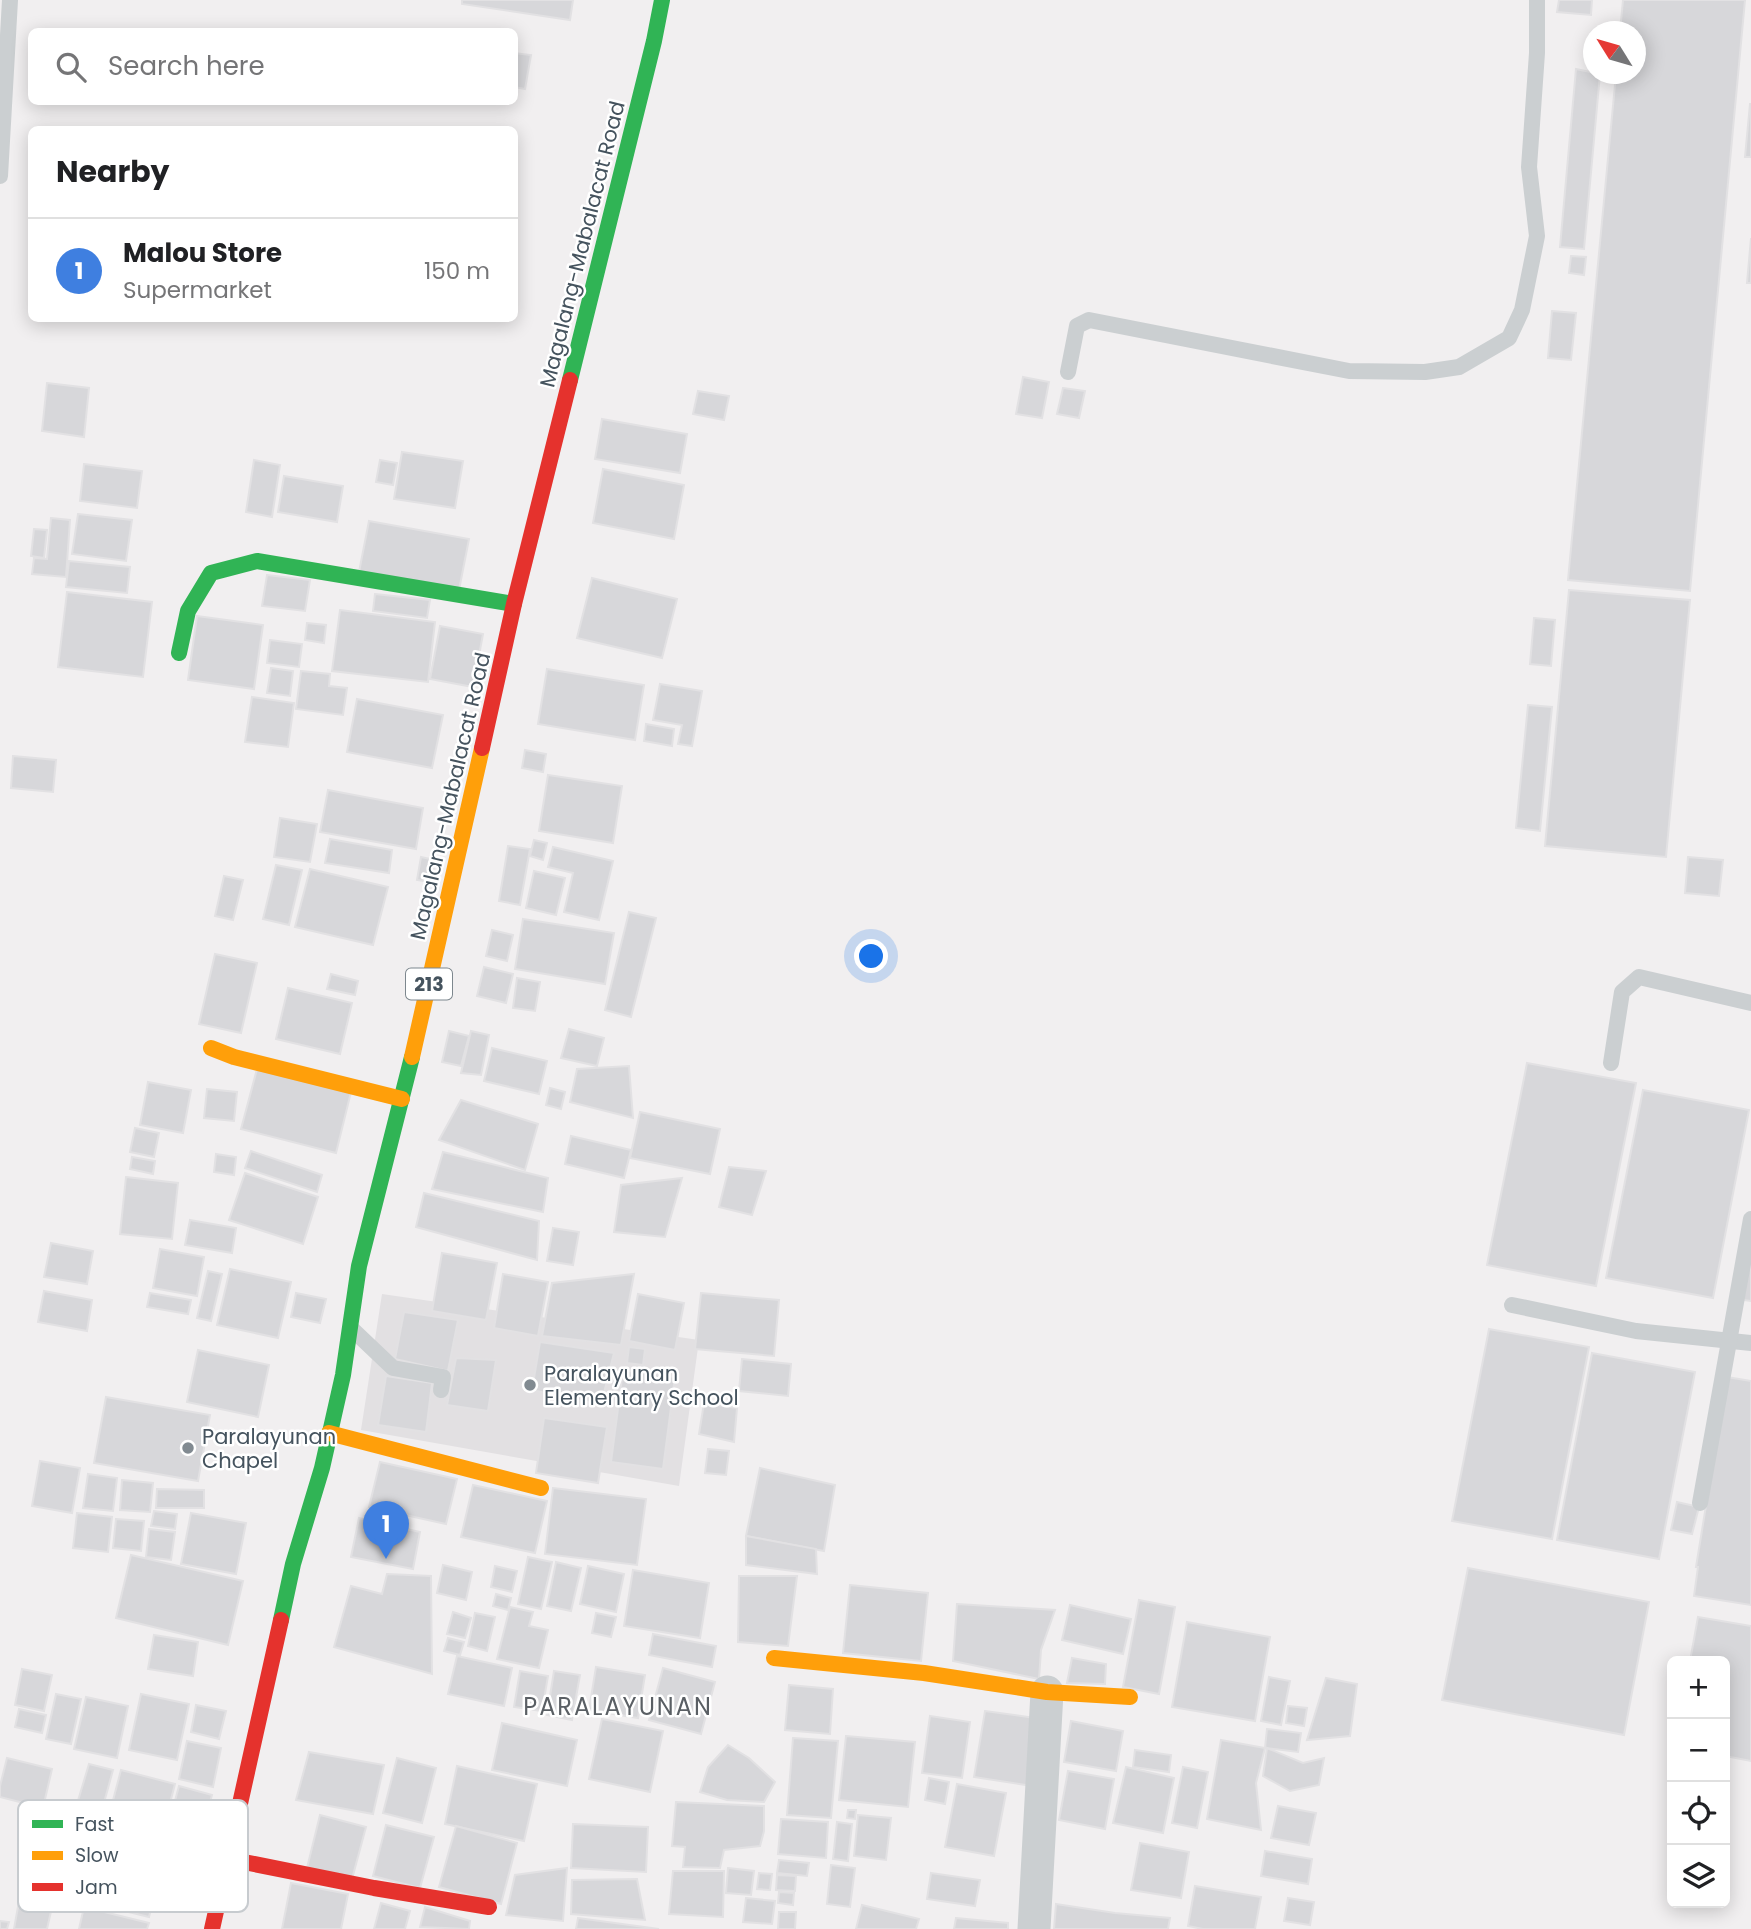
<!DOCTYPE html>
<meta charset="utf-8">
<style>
body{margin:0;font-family:Poppins,sans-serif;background:#f2f2f2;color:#202124}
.controls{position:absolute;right:21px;bottom:21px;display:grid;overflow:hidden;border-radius:10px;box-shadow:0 4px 18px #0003}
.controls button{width:63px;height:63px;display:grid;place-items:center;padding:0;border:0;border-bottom:2px solid #e0e0e0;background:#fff;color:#202124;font:35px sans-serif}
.compass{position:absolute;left:1583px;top:21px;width:63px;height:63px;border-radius:50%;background:#fff;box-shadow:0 4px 18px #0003;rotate:307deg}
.you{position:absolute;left:872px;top:957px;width:24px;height:24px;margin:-18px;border:5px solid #fff;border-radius:50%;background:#1a73e8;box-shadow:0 0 0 10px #1a73e833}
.badge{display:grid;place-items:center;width:46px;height:46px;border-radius:50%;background:#ea580c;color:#fff;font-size:23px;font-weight:700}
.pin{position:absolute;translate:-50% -58px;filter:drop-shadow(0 2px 4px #0008)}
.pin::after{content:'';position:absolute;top:37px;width:24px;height:21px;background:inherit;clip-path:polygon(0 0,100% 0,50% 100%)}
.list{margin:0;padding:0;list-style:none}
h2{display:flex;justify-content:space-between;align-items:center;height:91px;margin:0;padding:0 28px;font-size:30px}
h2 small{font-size:23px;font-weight:400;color:#757577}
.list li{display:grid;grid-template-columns:46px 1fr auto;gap:21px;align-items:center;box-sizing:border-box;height:105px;padding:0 28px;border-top:2px solid #e0e0e0}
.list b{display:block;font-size:26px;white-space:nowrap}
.list p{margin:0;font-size:23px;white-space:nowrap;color:#757577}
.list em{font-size:23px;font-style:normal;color:#757577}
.icon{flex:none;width:38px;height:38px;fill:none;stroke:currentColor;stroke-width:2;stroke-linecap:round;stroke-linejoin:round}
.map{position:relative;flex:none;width:1751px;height:1929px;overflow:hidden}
.search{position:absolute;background:#fff;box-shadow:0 4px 18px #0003;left:28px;top:28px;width:490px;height:77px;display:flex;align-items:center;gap:18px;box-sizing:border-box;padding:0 24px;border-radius:10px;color:#757577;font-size:26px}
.panel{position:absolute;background:#fff;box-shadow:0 4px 18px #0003;left:28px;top:126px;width:490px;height:196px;border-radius:10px}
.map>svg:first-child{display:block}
.education{fill:#e2e0e2}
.building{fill:#d7d7da;stroke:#e2e1e3;stroke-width:2}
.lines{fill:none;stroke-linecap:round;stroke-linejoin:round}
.lane{stroke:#cbcfd1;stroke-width:16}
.street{stroke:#cbcfd1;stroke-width:33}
.fast{stroke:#30b455;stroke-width:16}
.slow{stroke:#ff9f0a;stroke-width:16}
.jam{stroke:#e5322d;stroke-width:16}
.poi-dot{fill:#818a91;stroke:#fff;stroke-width:2.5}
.labels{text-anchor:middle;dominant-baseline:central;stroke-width:5;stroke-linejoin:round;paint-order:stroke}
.shield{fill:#fff;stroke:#7d878e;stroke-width:2}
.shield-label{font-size:19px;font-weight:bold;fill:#45535e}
.street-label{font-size:21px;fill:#45535e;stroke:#fff}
.poi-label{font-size:21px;fill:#45535e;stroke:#fff;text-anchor:start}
.quarter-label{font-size:24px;letter-spacing:2px;fill:#5a5f64;stroke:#fff}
.key{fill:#fff;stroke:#c7cbcf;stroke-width:2}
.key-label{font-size:19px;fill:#45535e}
</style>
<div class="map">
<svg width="1751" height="1929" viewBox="0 0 1751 1929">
<rect width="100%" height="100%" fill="#f1eff0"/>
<polygon class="education" points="382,1294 699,1340 679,1486 361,1430"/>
<g class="building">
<polygon points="462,0 573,0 570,20 462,4"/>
<polygon points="1559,0 1592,0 1591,15 1557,12"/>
<polygon points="1623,0 1745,0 1690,591 1568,580 1616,74 1636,74 1636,32 1620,32"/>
<polygon points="514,53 531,55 525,89 514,87"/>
<polygon points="1576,69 1600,74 1584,249 1560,247"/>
<polygon points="1750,104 1751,104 1751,157 1745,157"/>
<polygon points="1751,238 1751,283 1747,283"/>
<polygon points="1571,256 1586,257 1584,275 1569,273"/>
<polygon points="1552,311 1576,313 1571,360 1548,358"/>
<polygon points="1023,377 1049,382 1042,418 1016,414"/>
<polygon points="47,383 89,388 84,437 42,431"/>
<polygon points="1063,388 1085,391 1079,418 1057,414"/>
<polygon points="698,391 729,396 724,420 693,414"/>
<polygon points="602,419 687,434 680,473 595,459"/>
<polygon points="402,452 463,461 455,508 394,499"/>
<polygon points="254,460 280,465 272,517 246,512"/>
<polygon points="380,460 397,463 393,485 376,482"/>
<polygon points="84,464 142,471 137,508 80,501"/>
<polygon points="603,469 684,485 674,539 593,523"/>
<polygon points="284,476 343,486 337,522 278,512"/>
<polygon points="78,514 132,520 126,561 72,554"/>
<polygon points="51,518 70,520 66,577 32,574 34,558 47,559"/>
<polygon points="369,521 469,539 459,590 359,572"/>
<polygon points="34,529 47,530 44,558 31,556"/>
<polygon points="69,561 130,567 127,593 66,587"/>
<polygon points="267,575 310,580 305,611 262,606"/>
<polygon points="592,578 677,599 662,658 577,638"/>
<polygon points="1569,590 1690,600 1666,857 1545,846"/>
<polygon points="67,592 152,602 143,677 58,667"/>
<polygon points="375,594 430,600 427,618 373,611"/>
<polygon points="340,610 435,622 428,682 332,671"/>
<polygon points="197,616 263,625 254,689 188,680"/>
<polygon points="1534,618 1555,620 1551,666 1530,664"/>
<polygon points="307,623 326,625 324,643 305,640"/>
<polygon points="440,626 483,634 473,687 430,679"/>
<polygon points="270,640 302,644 299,667 267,663"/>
<polygon points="271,668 293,671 290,696 267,693"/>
<polygon points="547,669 644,685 635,740 538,724"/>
<polygon points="301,671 330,674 329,686 347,688 343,715 296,709"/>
<polygon points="660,684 702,691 692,746 678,744 682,725 653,720"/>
<polygon points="252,697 294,703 288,747 245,742"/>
<polygon points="357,699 443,715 432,768 347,752"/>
<polygon points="1528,705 1552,707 1540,831 1516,828"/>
<polygon points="646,724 674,729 672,746 644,741"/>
<polygon points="525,750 546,754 543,772 522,768"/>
<polygon points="13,756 56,760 53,792 11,788"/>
<polygon points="548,775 622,786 613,843 539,831"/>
<polygon points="328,790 423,808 416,849 320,832"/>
<polygon points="280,818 317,824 310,862 274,857"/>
<polygon points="330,839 392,850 389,873 325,863"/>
<polygon points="534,840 547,843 543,860 530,856"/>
<polygon points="508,846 530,849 520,905 499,901"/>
<polygon points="553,847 613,861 599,920 564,912 573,873 548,867"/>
<polygon points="421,857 435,860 431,882 417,880"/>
<polygon points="1688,857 1723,860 1719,896 1685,893"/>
<polygon points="276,865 302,870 289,925 263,919"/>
<polygon points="310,869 388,887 373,945 295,927"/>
<polygon points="534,871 565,878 556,915 526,908"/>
<polygon points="224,876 243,880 233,920 215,916"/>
<polygon points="629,912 656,918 631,1017 605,1010"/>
<polygon points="523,919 614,933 605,984 515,969"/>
<polygon points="492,930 513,935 507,961 486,956"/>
<polygon points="215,954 257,963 241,1033 199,1024"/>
<polygon points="484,967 513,974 506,1003 477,996"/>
<polygon points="331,974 358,981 355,995 327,989"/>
<polygon points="517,978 540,982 535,1011 513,1008"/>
<polygon points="288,988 352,1003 340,1054 276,1039"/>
<polygon points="569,1029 604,1038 597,1066 561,1058"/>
<polygon points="449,1031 469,1036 461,1066 442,1062"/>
<polygon points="471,1031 489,1035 481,1075 461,1073"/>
<polygon points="492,1048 547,1061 539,1094 484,1081"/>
<polygon points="1527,1063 1636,1083 1596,1286 1487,1265"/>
<polygon points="629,1066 633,1118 570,1102 577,1069"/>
<polygon points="257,1069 351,1092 336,1153 241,1129"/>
<polygon points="148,1082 191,1090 183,1133 140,1125"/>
<polygon points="550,1088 565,1092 561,1109 546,1105"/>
<polygon points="207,1089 237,1092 234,1121 204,1118"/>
<polygon points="1643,1090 1749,1110 1713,1298 1606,1278"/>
<polygon points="461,1100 538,1124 525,1170 439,1140"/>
<polygon points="640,1112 720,1129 710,1174 630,1158"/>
<polygon points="135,1128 159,1133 154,1157 130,1152"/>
<polygon points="571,1136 631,1150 624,1178 565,1164"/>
<polygon points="251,1151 322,1175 317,1192 245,1168"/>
<polygon points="443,1152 548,1178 543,1212 432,1189"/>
<polygon points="216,1154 236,1157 234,1175 214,1172"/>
<polygon points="132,1157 155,1161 153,1174 130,1169"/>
<polygon points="729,1167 766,1171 752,1215 719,1207"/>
<polygon points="245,1173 318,1197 303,1244 229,1220"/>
<polygon points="126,1177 178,1183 172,1239 120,1234"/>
<polygon points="682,1178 665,1237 614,1232 621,1185"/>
<polygon points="424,1193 539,1221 537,1260 416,1227"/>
<polygon points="190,1220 236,1228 232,1253 185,1245"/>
<polygon points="553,1228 579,1232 573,1265 547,1261"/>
<polygon points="51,1243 93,1251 87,1284 44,1277"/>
<polygon points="160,1249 204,1257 197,1296 153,1288"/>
<polygon points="1751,1251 1751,1301 1743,1300"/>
<polygon points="442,1253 497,1263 486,1320 432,1311"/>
<polygon points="230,1269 291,1282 278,1338 217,1325"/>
<polygon points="208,1271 222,1274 211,1321 197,1318"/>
<polygon points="503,1274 548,1282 538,1336 494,1328"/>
<polygon points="634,1274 621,1345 542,1336 552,1283"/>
<polygon points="44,1291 92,1300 87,1331 38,1322"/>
<polygon points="150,1293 191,1300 188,1314 147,1307"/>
<polygon points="296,1293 326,1299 320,1323 291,1317"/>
<polygon points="701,1293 779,1300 774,1356 695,1349"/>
<polygon points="638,1294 684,1303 675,1350 629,1341"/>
<polygon points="404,1312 458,1320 448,1371 395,1359"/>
<polygon points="1489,1329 1589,1347 1552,1539 1452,1521"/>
<polygon points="540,1342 614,1353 601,1405 532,1390"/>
<polygon points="629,1347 645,1349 643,1365 627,1363"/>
<polygon points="198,1350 269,1365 258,1417 187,1402"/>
<polygon points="1592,1353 1695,1372 1659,1559 1557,1540"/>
<polygon points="456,1358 496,1360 488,1411 447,1405"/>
<polygon points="742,1359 791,1364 788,1396 739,1391"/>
<polygon points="623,1370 675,1377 663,1469 611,1462"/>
<polygon points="386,1376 432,1383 426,1432 378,1425"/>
<polygon points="1727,1377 1751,1381 1751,1605 1694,1596 1698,1567 1696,1567"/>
<polygon points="106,1397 210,1415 198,1481 94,1463"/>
<polygon points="704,1403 737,1408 734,1442 699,1434"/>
<polygon points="544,1418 607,1427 598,1483 536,1473"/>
<polygon points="708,1449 729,1451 726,1475 705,1473"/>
<polygon points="40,1461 80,1468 72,1513 32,1506"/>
<polygon points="380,1462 457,1479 446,1524 369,1507"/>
<polygon points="760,1468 835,1485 824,1551 746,1536"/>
<polygon points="88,1474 117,1478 113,1511 83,1508"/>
<polygon points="122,1480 153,1483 150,1512 120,1510"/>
<polygon points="473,1485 547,1501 535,1553 461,1537"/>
<polygon points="553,1488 646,1499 637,1565 545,1554"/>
<polygon points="157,1489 204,1490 204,1508 156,1508"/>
<polygon points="1677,1502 1699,1507 1692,1534 1671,1530"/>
<polygon points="154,1511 177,1514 175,1529 151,1526"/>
<polygon points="77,1513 112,1517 108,1552 73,1548"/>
<polygon points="191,1513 246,1523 236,1574 181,1564"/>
<polygon points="359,1518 420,1532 413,1569 351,1557"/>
<polygon points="116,1519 144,1521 141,1551 113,1548"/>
<polygon points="149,1529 175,1532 171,1560 146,1557"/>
<polygon points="746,1536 816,1549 817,1574 746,1565"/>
<polygon points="131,1555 243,1581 228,1645 116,1618"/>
<polygon points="528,1557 552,1562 541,1609 518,1604"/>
<polygon points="556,1562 581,1568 571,1611 547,1606"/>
<polygon points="443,1565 472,1572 466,1600 437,1593"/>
<polygon points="495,1566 517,1571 512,1592 491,1587"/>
<polygon points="588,1566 624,1574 616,1612 580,1604"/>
<polygon points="1468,1568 1649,1602 1624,1735 1442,1700"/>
<polygon points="633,1570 709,1583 700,1638 624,1626"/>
<polygon points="387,1574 431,1576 432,1674 334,1647 351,1586 382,1594"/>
<polygon points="739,1576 797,1576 788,1646 738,1642"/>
<polygon points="850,1585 928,1593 921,1661 843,1653"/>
<polygon points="496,1594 511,1598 508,1610 493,1606"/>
<polygon points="1139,1600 1175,1607 1159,1694 1123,1687"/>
<polygon points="957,1604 1055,1610 1041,1650 1039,1679 953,1661"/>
<polygon points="1070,1605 1131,1619 1123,1654 1062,1640"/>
<polygon points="510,1607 533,1612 529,1626 548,1630 539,1668 497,1659"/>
<polygon points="453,1612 471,1618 465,1638 447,1634"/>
<polygon points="475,1613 495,1617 487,1651 468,1646"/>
<polygon points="596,1613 616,1617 611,1637 592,1633"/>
<polygon points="1698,1617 1751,1626 1751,1761 1725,1756 1725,1661 1690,1661"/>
<polygon points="1187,1622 1270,1637 1255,1721 1172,1707"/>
<polygon points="653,1634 716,1646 712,1667 649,1655"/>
<polygon points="154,1635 198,1642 193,1676 148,1669"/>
<polygon points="448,1638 464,1642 460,1655 444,1651"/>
<polygon points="457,1656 512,1668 504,1706 448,1694"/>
<polygon points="1072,1658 1106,1664 1105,1684 1067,1683"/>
<polygon points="596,1667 645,1675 638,1718 589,1710"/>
<polygon points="663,1668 715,1682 701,1734 649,1720"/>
<polygon points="22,1669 52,1675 44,1711 15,1705"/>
<polygon points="520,1671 548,1676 542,1711 514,1707"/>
<polygon points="554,1671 580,1675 572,1720 547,1715"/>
<polygon points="1269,1677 1290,1681 1281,1725 1261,1721"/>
<polygon points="1326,1678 1357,1684 1350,1736 1307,1740"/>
<polygon points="789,1685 833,1689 830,1734 785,1730"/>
<polygon points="56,1694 81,1699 71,1744 46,1739"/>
<polygon points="141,1694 189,1704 177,1760 129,1750"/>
<polygon points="86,1697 128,1706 117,1758 74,1749"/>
<polygon points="196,1705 226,1711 219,1739 191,1732"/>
<polygon points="1288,1706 1307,1708 1304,1726 1286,1723"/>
<polygon points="19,1709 46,1715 42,1733 15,1727"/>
<polygon points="985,1711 1043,1719 1032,1786 974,1777"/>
<polygon points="930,1716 970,1722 962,1778 922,1773"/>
<polygon points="602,1719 663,1731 650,1792 589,1779"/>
<polygon points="1071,1721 1123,1731 1116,1771 1064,1762"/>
<polygon points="502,1723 577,1740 567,1786 492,1770"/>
<polygon points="1267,1729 1301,1733 1298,1752 1265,1748"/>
<polygon points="846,1736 915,1742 908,1807 839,1800"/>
<polygon points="793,1738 838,1741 831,1818 787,1815"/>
<polygon points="1221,1740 1265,1748 1256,1783 1261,1830 1207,1819"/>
<polygon points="187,1741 221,1748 213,1787 179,1779"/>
<polygon points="728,1745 749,1758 775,1782 764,1802 727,1800 700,1792 708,1767"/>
<polygon points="1267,1748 1303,1763 1324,1758 1319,1785 1290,1791 1263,1776"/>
<polygon points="1135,1750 1171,1755 1169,1772 1133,1767"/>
<polygon points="309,1752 384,1765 373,1814 296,1800"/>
<polygon points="7,1758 52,1769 43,1808 0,1797 0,1786"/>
<polygon points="397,1758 436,1768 422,1823 383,1813"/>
<polygon points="89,1764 113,1770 102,1810 77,1804"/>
<polygon points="457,1766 537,1784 524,1841 445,1824"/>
<polygon points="1126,1767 1174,1778 1163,1833 1113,1823"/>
<polygon points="1183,1767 1208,1772 1197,1828 1172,1823"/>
<polygon points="121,1770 175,1784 164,1826 149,1822 141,1852 102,1842"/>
<polygon points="1068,1771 1114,1779 1105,1829 1059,1820"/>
<polygon points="929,1778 949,1782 945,1804 925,1800"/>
<polygon points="957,1784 1006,1793 994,1856 945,1847"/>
<polygon points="179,1786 212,1795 202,1831 169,1823"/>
<polygon points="676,1802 764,1806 764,1831 760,1846 724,1850 720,1868 683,1867 685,1847 672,1846"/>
<polygon points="1278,1806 1316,1813 1309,1845 1271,1838"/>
<polygon points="848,1810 856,1810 855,1819 847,1818"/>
<polygon points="320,1815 366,1827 352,1879 307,1868"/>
<polygon points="858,1815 891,1818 886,1860 854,1856"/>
<polygon points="781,1819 828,1822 826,1858 778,1854"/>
<polygon points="837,1822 852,1824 848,1861 833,1859"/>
<polygon points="573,1824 648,1827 646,1872 571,1868"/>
<polygon points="386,1825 434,1837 420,1888 373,1876"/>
<polygon points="456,1826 517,1843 501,1904 439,1887"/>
<polygon points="1140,1843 1189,1852 1181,1898 1131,1890"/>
<polygon points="1265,1851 1312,1859 1308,1884 1261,1876"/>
<polygon points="104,1859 160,1872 149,1917 92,1903"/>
<polygon points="779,1860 809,1863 807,1876 777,1873"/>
<polygon points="831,1865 855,1868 850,1907 827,1904"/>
<polygon points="567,1868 563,1921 506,1915 515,1875"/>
<polygon points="728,1868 754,1871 751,1895 726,1893"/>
<polygon points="673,1871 724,1871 723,1917 669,1914"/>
<polygon points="759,1873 772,1874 770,1890 757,1889"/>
<polygon points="931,1873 980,1880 975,1906 927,1899"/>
<polygon points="777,1875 796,1876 795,1891 776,1890"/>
<polygon points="637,1879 645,1920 571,1914 572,1880"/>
<polygon points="291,1883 348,1894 341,1929 282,1929"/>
<polygon points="1195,1886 1261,1897 1255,1929 1203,1929 1188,1926"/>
<polygon points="779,1892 794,1893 793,1905 778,1903"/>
<polygon points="746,1898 775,1901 772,1924 743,1922"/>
<polygon points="1288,1898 1314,1902 1310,1925 1284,1921"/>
<polygon points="19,1901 52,1907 47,1929 14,1929"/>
<polygon points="381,1903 410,1911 405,1929 374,1929"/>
<polygon points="1056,1904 1115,1913 1170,1918 1168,1929 1054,1929"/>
<polygon points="862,1905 919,1919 916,1929 856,1929"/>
<polygon points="84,1907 149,1923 147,1929 79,1929"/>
<polygon points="425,1907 470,1921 469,1929 420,1927"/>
<polygon points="779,1912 796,1912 795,1929 778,1929"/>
<polygon points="578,1918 659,1929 576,1929"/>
<polygon points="956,1918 1008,1923 1008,1929 954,1929"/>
<polygon points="0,1921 9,1922 7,1929 0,1929"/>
</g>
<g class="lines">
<g class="lane">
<polyline points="0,176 10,0"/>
<polyline points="1068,372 1077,326 1089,320 1349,371 1425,372 1459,367 1509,338 1522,310 1537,236 1529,167 1537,53 1537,0"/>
<polyline points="1611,1063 1622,992 1639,977 1751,1003"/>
<polyline points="1512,1305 1636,1331 1751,1343"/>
<polyline points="353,1330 393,1368 443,1377 441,1390"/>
<polyline points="1700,1503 1751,1219"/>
</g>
<polyline class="street" points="1034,1929 1047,1692"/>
<g class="fast">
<polyline points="570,380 654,41 662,0"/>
<polyline points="179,653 188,611 211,573 257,561 514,604"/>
<polyline points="281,1620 293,1564 322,1468 343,1375 359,1266 412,1057"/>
</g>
<g class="slow">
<polyline points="211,1048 234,1057 402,1099"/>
<polyline points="412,1057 482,748"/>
<polyline points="329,1433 541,1488"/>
<polyline points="774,1658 924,1673 1047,1692 1130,1697"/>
</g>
<g class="jam">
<polyline points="482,748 514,604 570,380"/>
<polyline points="229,1859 374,1888 489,1907"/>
<polyline points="212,1929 281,1620"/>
</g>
</g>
<g class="poi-dot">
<circle cx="530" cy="1385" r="7"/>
<circle cx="188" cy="1448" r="7"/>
</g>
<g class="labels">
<rect class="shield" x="406" y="968.5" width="46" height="31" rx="5"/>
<g class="shield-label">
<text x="429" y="984">213</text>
</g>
<g class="street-label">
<text transform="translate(582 244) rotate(-76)">Magalang-Mabalacat Road</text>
<text transform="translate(450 796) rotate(-77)">Magalang-Mabalacat Road</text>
</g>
<g class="poi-label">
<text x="544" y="1373">Paralayunan<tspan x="544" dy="24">Elementary School</tspan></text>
<text x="202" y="1436">Paralayunan<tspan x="202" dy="24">Chapel</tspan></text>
</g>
<g class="quarter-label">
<text x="618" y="1706">PARALAYUNAN</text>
</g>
</g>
<rect x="18" y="1800" width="230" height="112" rx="10" class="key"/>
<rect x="32" y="1820" width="31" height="8" fill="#30b455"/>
<rect x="32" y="1851" width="31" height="9" fill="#ff9f0a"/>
<rect x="32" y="1883" width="31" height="8" fill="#e5322d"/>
<g class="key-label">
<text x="75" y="1831">Fast</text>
<text x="75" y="1862">Slow</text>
<text x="75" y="1894">Jam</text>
</g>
</svg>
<div class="controls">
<button>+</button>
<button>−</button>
<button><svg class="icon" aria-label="locate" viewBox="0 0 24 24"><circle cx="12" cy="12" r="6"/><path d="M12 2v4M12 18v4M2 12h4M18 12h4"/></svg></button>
<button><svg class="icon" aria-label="layers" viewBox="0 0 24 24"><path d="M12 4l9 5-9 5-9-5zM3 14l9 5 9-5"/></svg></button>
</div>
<svg class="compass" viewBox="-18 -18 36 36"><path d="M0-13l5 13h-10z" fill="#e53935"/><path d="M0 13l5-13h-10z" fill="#757577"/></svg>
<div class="you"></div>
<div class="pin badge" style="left:386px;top:1559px;background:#3f7fe0">1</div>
<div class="search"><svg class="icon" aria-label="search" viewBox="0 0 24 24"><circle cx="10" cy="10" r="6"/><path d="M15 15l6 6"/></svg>Search here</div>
<section class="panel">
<h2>Nearby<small></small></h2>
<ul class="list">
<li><span class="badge" style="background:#3f7fe0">1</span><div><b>Malou Store</b><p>Supermarket</p></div><em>150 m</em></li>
</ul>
</section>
</div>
